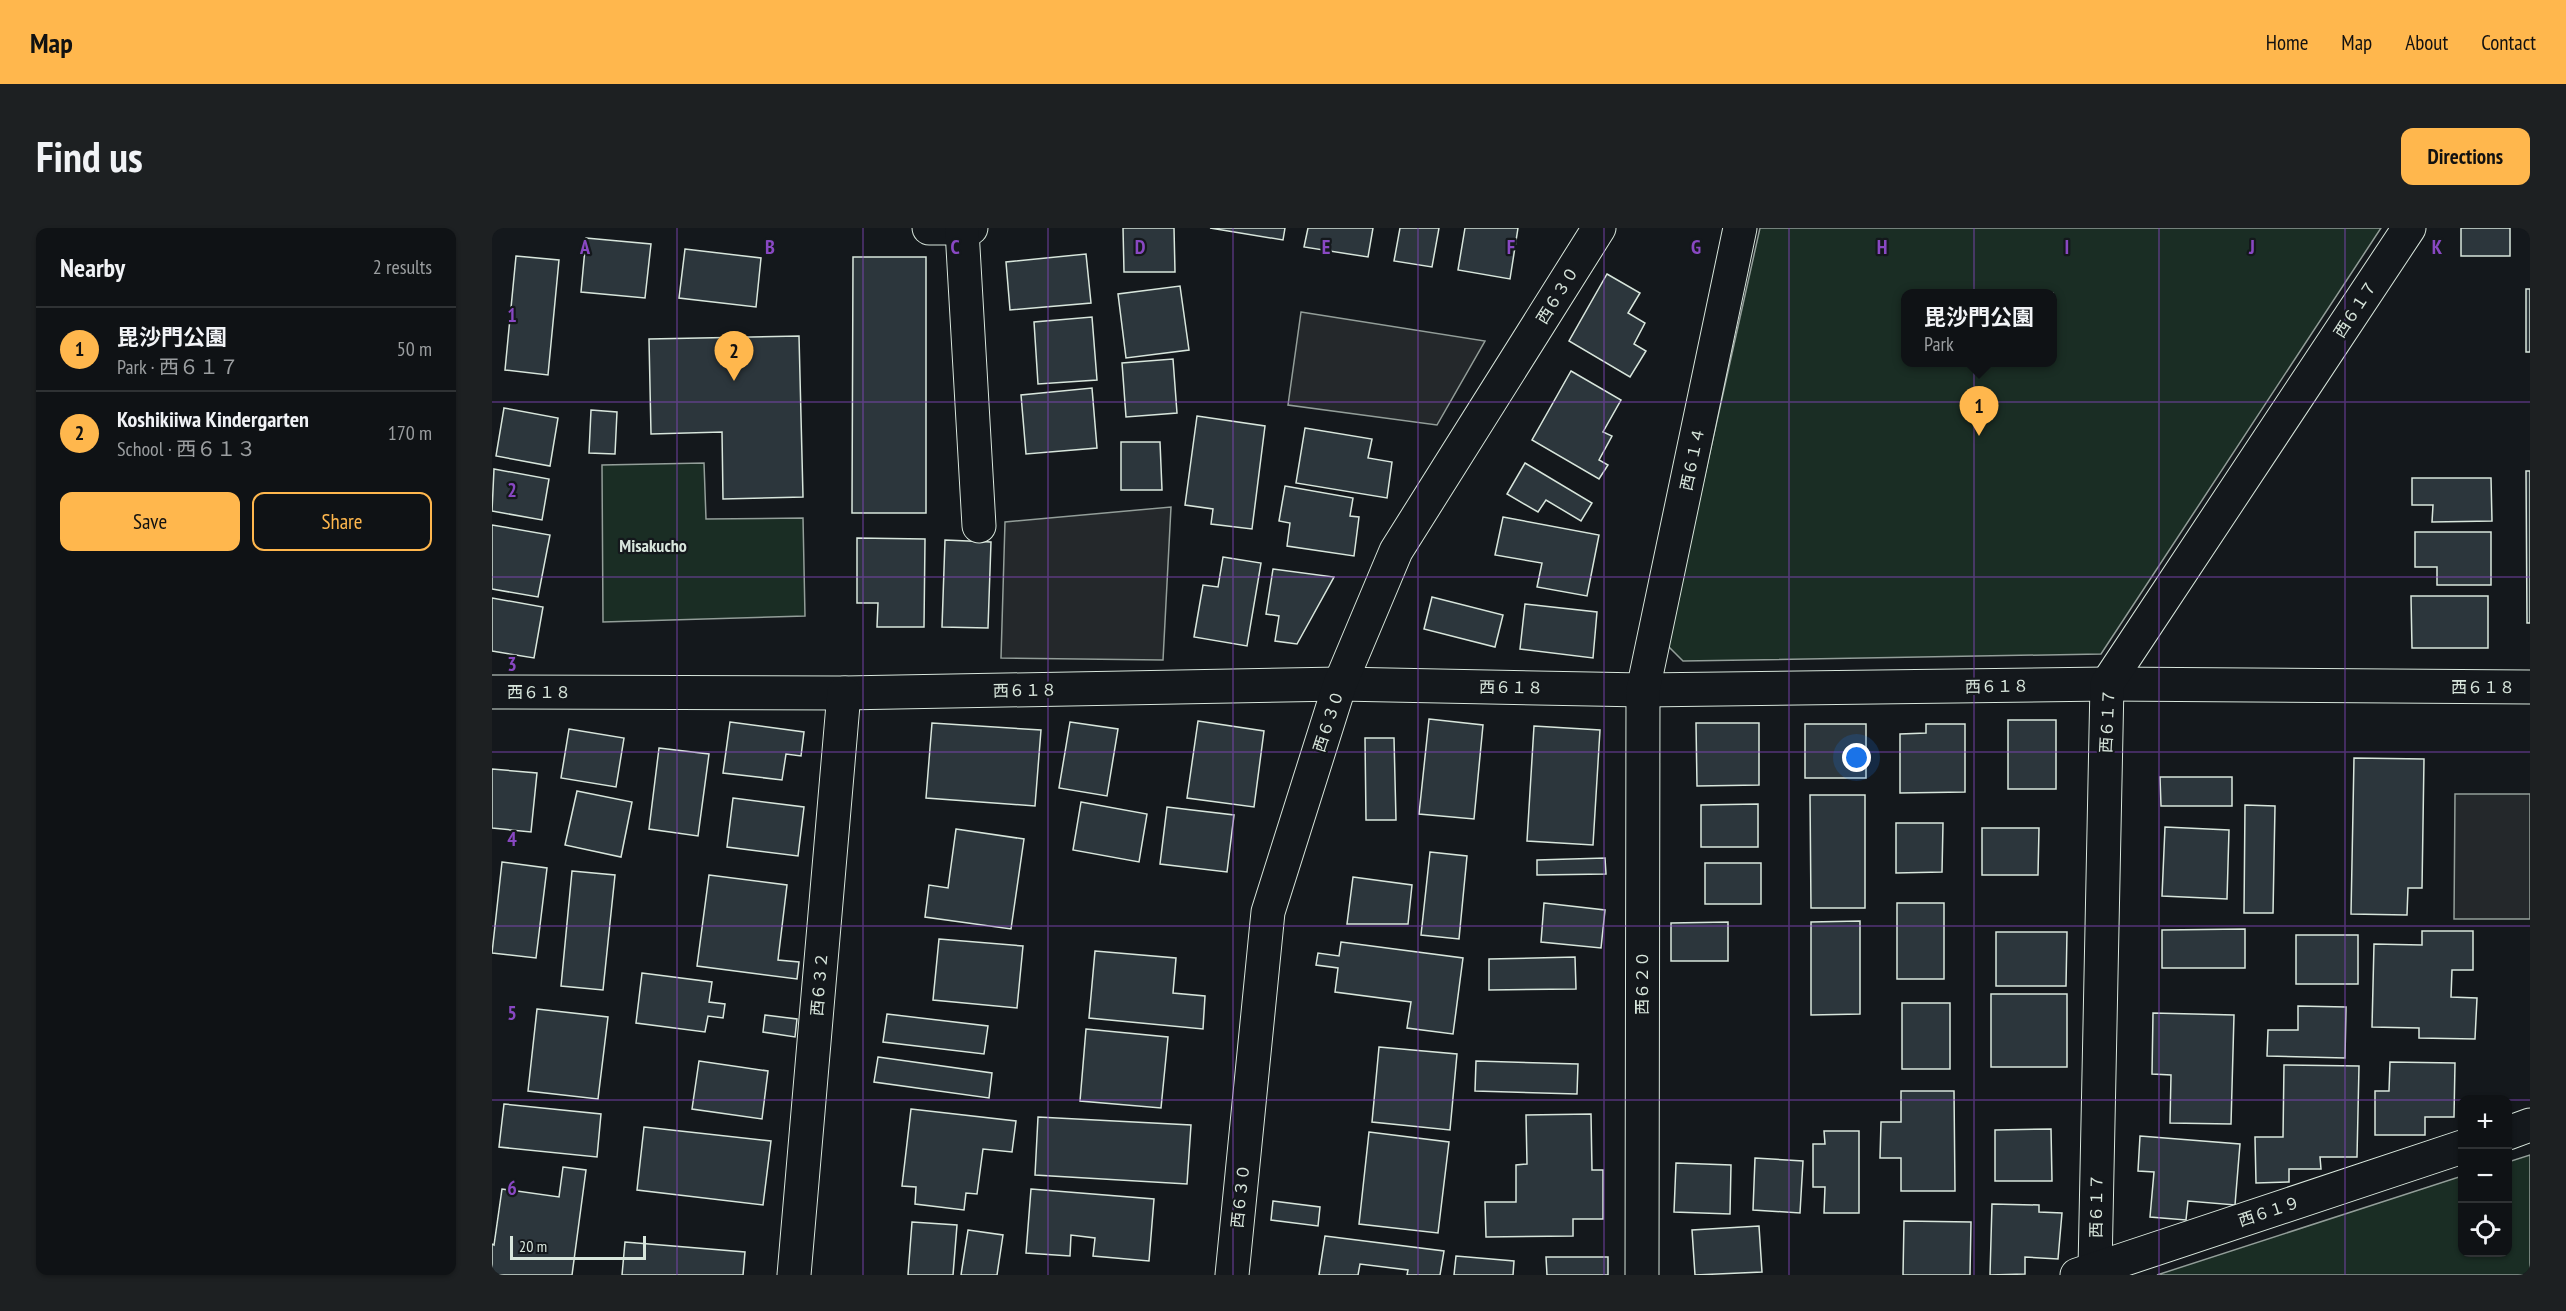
<!DOCTYPE html>
<meta charset="utf-8">
<style>
body{margin:0;font-family:"PT Sans Narrow","Noto Sans JP",sans-serif;background:#1d2022;color:#f1f3f6}
.controls{position:absolute;right:18px;bottom:18px;display:grid;overflow:hidden;border-radius:12px;box-shadow:0 2px 4px #0004}
.controls button{width:54px;height:54px;display:grid;place-items:center;padding:0;border:0;border-bottom:2px solid #2f3234;background:#0f1215;color:#f1f3f6;font:30px sans-serif}
.scale{position:absolute;left:18px;bottom:15px;width:136px;box-sizing:border-box;padding-left:6px;border:3px solid #d8e6dc;border-top:0;font-size:16px;line-height:21px;white-space:nowrap;color:#d8e6dc;-webkit-text-stroke:4px #14181c;paint-order:stroke}
.you{position:absolute;left:1365px;top:530px;width:21px;height:21px;margin:-15px;border:4px solid #fff;border-radius:50%;background:#1a73e8;box-shadow:0 0 0 9px #1a73e833}
.badge{display:grid;place-items:center;width:39px;height:39px;border-radius:50%;background:#ffb74d;color:#111;font-size:20px;font-weight:700}
.pin{position:absolute;translate:-50% -50px;filter:drop-shadow(0 2px 3px #0008)}
.pin::after{content:'';position:absolute;top:32px;width:21px;height:18px;background:inherit;clip-path:polygon(0 0,100% 0,50% 100%)}
.popup{position:absolute;left:1409px;top:61px;width:156px;height:78px;box-sizing:border-box;display:grid;place-content:center;border-radius:12px;background:#0f1215;filter:drop-shadow(0 2px 4px #0005);font-size:20px;white-space:nowrap;color:#9b9ea0}
.popup b{font-size:22px;color:#f1f3f6}
.popup::after{content:'';position:absolute;left:50%;top:100%;margin-left:-12px;border:12px solid transparent;border-top-color:#0f1215}
.list{margin:0;padding:0;list-style:none}
h2{display:flex;justify-content:space-between;align-items:center;height:78px;margin:0;padding:0 24px;font-size:26px}
h2 small{font-size:20px;font-weight:400;color:#9b9ea0}
.list li{display:grid;grid-template-columns:39px 1fr auto;gap:18px;align-items:center;box-sizing:border-box;height:84px;padding:0 24px;border-top:2px solid #2f3234}
.list b{display:block;font-size:22px;white-space:nowrap}
.list p{margin:0;font-size:20px;white-space:nowrap;color:#9b9ea0}
.list em{font-size:20px;font-style:normal;color:#9b9ea0}
.actions{display:flex;gap:12px;padding:18px 24px}
.actions a{flex:1;padding:14px 0;border:2px solid #ffb74d;border-radius:12px;text-align:center;font-size:21px;color:#ffb74d}
.actions .main{background:#ffb74d;color:#111}
.icon{flex:none;width:33px;height:33px;fill:none;stroke:currentColor;stroke-width:2;stroke-linecap:round;stroke-linejoin:round}
.map{position:relative;flex:none;width:2038px;height:1047px;overflow:hidden;border-radius:12px}
header{display:flex;align-items:center;gap:36px;box-sizing:border-box;height:84px;padding:0 30px;background:#ffb74d;color:#111}
header strong{font-size:28px}
nav{display:flex;gap:33px;margin-inline-start:auto;font-size:21px}
.intro{display:flex;align-items:center;justify-content:space-between;box-sizing:border-box;height:144px;padding:0 36px}
h1{margin:0;font-size:42px}
.button{padding:15px 27px;border-radius:12px;background:#ffb74d;color:#111;font-size:21px;font-weight:700}
main{display:flex;gap:36px;padding:0 36px}
aside{flex:1;background:#0f1215;border-radius:12px;box-shadow:0 2px 4px #0004}
.map>svg:first-child{display:block}
.green{fill:#1a2d24;stroke:#939e99;stroke-width:1.5;fill-rule:evenodd}
.parking{fill:#24282b;stroke:#939e99;stroke-width:1.5}
.building{fill:#2c363c;stroke:#d8e6dc;stroke-width:1.5}
.lines{fill:none;stroke-linecap:round;stroke-linejoin:round}
.minor-casing{stroke:#d8e6dc;stroke-width:35}
.minor{stroke:#14181c;stroke-width:33}
.grid{fill:none;stroke:#8948c3;stroke-width:1.5;stroke-opacity:0.55}
.labels{text-anchor:middle;dominant-baseline:central;stroke-width:4.5;stroke-linejoin:round;paint-order:stroke}
.street-label{font-size:16px;fill:#d8e6dc;stroke:#14181c}
.neighbourhood-label{font-size:18px;font-weight:bold;fill:#d8e6dc;stroke:#14181c}
.grid-label{font-size:20px;text-anchor:middle;font-weight:bold;fill:#8948c3;stroke:#14181c;stroke-width:4.5;stroke-linejoin:round;paint-order:stroke}
</style>
<header>
<strong>Map</strong>
<nav><a>Home</a><a>Map</a><a>About</a><a>Contact</a></nav>
</header>
<div class="intro"><h1>Find us</h1><a class="button">Directions</a></div>
<main>
<aside>
<h2>Nearby<small>2 results</small></h2>
<ul class="list">
<li><span class="badge">1</span><div><b>毘沙門公園</b><p>Park · 西６１７</p></div><em>50 m</em></li>
<li><span class="badge">2</span><div><b>Koshikiiwa Kindergarten</b><p>School · 西６１３</p></div><em>170 m</em></li>
</ul>
<div class="actions"><a class="main">Save</a><a>Share</a></div>
</aside>
<div class="map">
<svg width="2038" height="1047" viewBox="0 0 2038 1047">
<rect width="100%" height="100%" fill="#14181c"/>
<g class="green">
<path d="M1268,0H1889L1609,426L1191,433L1175,417ZM1414,65H1561V134H1414Z"/>
<polygon points="212,235 214,291 311,290 313,388 111,394 110,237"/>
<polygon points="2038,927 2038,1047 1665,1047 1970,948 1970,1024 2016,1024 2016,934"/>
</g>
<g class="parking">
<polygon points="809,84 993,113 945,197 796,177"/>
<polygon points="679,279 671,432 509,430 513,294"/>
<polygon points="1963,566 2038,566 2038,691 1962,691"/>
</g>
<g class="building">
<polygon points="631,0 682,0 683,44 632,44"/>
<polygon points="718,0 793,0 791,12"/>
<polygon points="816,0 881,0 876,29 812,19"/>
<polygon points="908,0 947,0 940,39 902,33"/>
<polygon points="973,0 1026,0 1018,51 966,42"/>
<rect x="1969" y="0" width="49" height="28"/>
<polygon points="94,10 159,16 153,70 89,64"/>
<polygon points="193,21 269,30 264,79 187,70"/>
<polygon points="594,26 599,75 518,82 514,34"/>
<polygon points="24,28 67,32 56,147 13,142"/>
<polygon points="361,29 434,29 434,285 360,285"/>
<polygon points="1115,46 1148,65 1136,85 1153,95 1142,116 1154,123 1138,149 1077,113"/>
<polygon points="688,58 697,122 634,130 626,66"/>
<rect x="2034" y="61" width="4" height="63"/>
<polygon points="600,89 605,152 546,156 542,94"/>
<polygon points="307,108 311,269 231,271 230,204 159,206 157,111"/>
<polygon points="681,131 685,185 634,189 630,135"/>
<polygon points="1079,143 1129,172 1111,204 1120,208 1107,232 1116,237 1107,251 1040,212"/>
<polygon points="600,160 605,220 534,226 529,167"/>
<polygon points="12,180 66,190 58,238 4,228"/>
<polygon points="99,182 125,184 123,226 97,225"/>
<polygon points="705,188 773,198 760,301 719,296 721,281 693,277"/>
<polygon points="813,200 880,211 876,230 900,234 895,270 804,255"/>
<polygon points="629,214 668,214 670,262 629,262"/>
<polygon points="1033,235 1100,275 1089,293 1054,272 1046,284 1015,266"/>
<polygon points="2,241 57,251 50,292 0,283"/>
<polygon points="2034,243 2038,243 2038,395 2035,395"/>
<polygon points="1920,250 1999,250 2000,293 1940,294 1941,277 1920,277"/>
<polygon points="793,258 861,270 858,288 867,289 862,328 795,318 798,295 787,293"/>
<polygon points="1011,289 1107,307 1095,368 1045,359 1050,335 1003,327"/>
<polygon points="0,297 58,307 46,369 0,361"/>
<polygon points="1923,304 1999,304 1999,357 1945,357 1945,339 1923,339"/>
<polygon points="365,310 433,311 432,399 385,399 386,375 365,375"/>
<polygon points="453,312 499,314 496,400 450,399"/>
<polygon points="731,329 769,335 755,418 702,409 711,357 726,359"/>
<polygon points="781,341 842,349 805,416 783,413 787,388 774,386"/>
<polygon points="1919,368 1996,368 1996,420 1920,420"/>
<polygon points="940,369 1011,387 1003,419 932,401"/>
<polygon points="0,370 51,379 42,430 0,423"/>
<polygon points="1033,376 1105,384 1101,430 1028,421"/>
<polygon points="937,491 991,497 982,591 927,586"/>
<rect x="1516" y="492" width="48" height="69"/>
<polygon points="706,493 772,503 762,579 695,570"/>
<polygon points="238,494 312,504 309,528 294,526 290,552 231,545"/>
<polygon points="578,494 626,501 615,568 567,560"/>
<polygon points="440,495 549,502 543,578 434,570"/>
<polygon points="1204,495 1267,495 1267,557 1205,558"/>
<rect x="1313" y="496" width="61" height="54"/>
<polygon points="1434,496 1473,496 1473,564 1408,565 1408,506 1434,505"/>
<polygon points="1042,498 1108,502 1101,617 1035,613"/>
<polygon points="77,501 132,510 124,559 69,550"/>
<polygon points="873,510 902,510 904,592 874,592"/>
<polygon points="167,520 217,526 206,608 157,601"/>
<polygon points="1862,530 1932,531 1930,660 1916,660 1915,687 1859,686"/>
<polygon points="0,541 45,545 39,604 0,600"/>
<polygon points="1668,549 1740,549 1740,578 1669,578"/>
<polygon points="85,563 140,574 129,629 73,617"/>
<polygon points="1318,567 1373,567 1373,680 1319,680"/>
<polygon points="241,570 312,579 306,628 235,619"/>
<polygon points="589,574 655,586 647,634 581,622"/>
<polygon points="1266,576 1266,619 1209,619 1209,577"/>
<polygon points="1753,577 1783,578 1781,685 1752,685"/>
<polygon points="675,579 742,587 735,644 668,636"/>
<polygon points="1404,595 1451,595 1450,644 1404,645"/>
<polygon points="1673,599 1737,602 1735,671 1670,668"/>
<polygon points="1490,600 1547,600 1546,647 1490,647"/>
<polygon points="464,601 532,611 519,701 433,689 437,657 456,660"/>
<polygon points="938,624 975,628 967,711 929,707"/>
<polygon points="1113,630 1114,646 1045,647 1045,632"/>
<polygon points="10,634 55,640 44,730 0,725"/>
<rect x="1213" y="635" width="56" height="41"/>
<polygon points="80,643 123,647 111,762 69,758"/>
<polygon points="217,647 295,657 286,732 307,734 305,751 205,738"/>
<polygon points="861,649 920,657 916,696 855,696"/>
<polygon points="1052,675 1113,682 1109,720 1049,714"/>
<rect x="1405" y="675" width="47" height="76"/>
<polygon points="1368,693 1368,786 1319,787 1319,694"/>
<polygon points="1236,694 1236,733 1179,733 1179,695"/>
<polygon points="1753,701 1753,740 1670,740 1670,702"/>
<polygon points="1930,703 1981,703 1981,742 1960,742 1959,769 1985,770 1983,811 1927,810 1927,800 1880,799 1882,716 1930,717"/>
<polygon points="1504,704 1575,704 1574,758 1504,758"/>
<rect x="1804" y="707" width="62" height="49"/>
<polygon points="447,711 531,718 525,780 441,772"/>
<polygon points="849,714 971,730 961,806 915,800 919,774 843,764 846,740 824,737 826,725 847,728"/>
<polygon points="603,723 684,730 681,765 713,768 711,801 597,790"/>
<polygon points="1083,729 1084,761 997,762 997,731"/>
<polygon points="150,745 220,754 217,774 233,776 231,790 216,788 213,804 144,795"/>
<rect x="1499" y="766" width="76" height="73"/>
<rect x="1410" y="775" width="48" height="66"/>
<polygon points="1806,778 1854,779 1853,830 1775,828 1776,802 1806,802"/>
<polygon points="45,781 116,789 106,871 36,863"/>
<polygon points="1661,785 1742,787 1739,896 1678,895 1679,847 1660,846"/>
<polygon points="395,786 496,798 492,826 391,814"/>
<polygon points="273,787 305,791 303,809 271,804"/>
<polygon points="594,801 676,809 669,880 588,873"/>
<polygon points="887,819 965,826 958,902 880,894"/>
<polygon points="386,829 500,845 497,870 382,854"/>
<polygon points="207,833 276,843 270,891 200,881"/>
<polygon points="984,833 1086,836 1085,866 983,863"/>
<polygon points="1898,834 1963,835 1962,889 1933,889 1933,907 1883,907 1883,863 1897,863"/>
<polygon points="1792,837 1867,838 1865,929 1828,929 1829,941 1797,941 1797,954 1764,955 1763,909 1791,909"/>
<polygon points="1409,863 1462,863 1463,963 1409,963 1409,930 1388,930 1389,894 1409,894"/>
<polygon points="12,876 109,886 105,929 7,919"/>
<polygon points="419,881 524,893 520,924 491,921 485,966 474,965 472,982 423,976 424,959 410,958"/>
<polygon points="1099,886 1100,942 1111,942 1111,991 1081,991 1081,1008 994,1009 993,974 1024,974 1024,937 1035,936 1034,887"/>
<polygon points="546,889 699,897 695,956 543,947"/>
<polygon points="152,899 279,913 271,977 145,962"/>
<polygon points="1559,901 1560,953 1503,953 1503,902"/>
<polygon points="1332,903 1367,903 1367,985 1332,985 1333,959 1321,959 1321,916 1333,916"/>
<polygon points="877,904 957,914 946,1005 867,996"/>
<polygon points="1648,908 1748,916 1743,977 1696,973 1694,992 1658,989 1662,944 1646,943"/>
<polygon points="1263,930 1311,933 1308,985 1261,982"/>
<polygon points="1184,935 1239,937 1238,986 1182,984"/>
<polygon points="71,939 94,942 80,1047 0,1047 0,1016 2,1017 10,961 67,969"/>
<polygon points="539,961 662,971 657,1033 601,1028 603,1010 579,1007 578,1028 534,1025"/>
<polygon points="781,973 828,979 826,998 779,992"/>
<polygon points="1500,976 1547,977 1547,984 1570,985 1566,1031 1533,1029 1533,1046 1498,1047"/>
<polygon points="1412,993 1479,994 1478,1047 1411,1047"/>
<polygon points="420,994 465,997 461,1047 416,1047"/>
<polygon points="1267,998 1270,1044 1203,1047 1200,1002"/>
<polygon points="476,1002 511,1007 505,1047 469,1047"/>
<polygon points="833,1008 952,1023 948,1047 915,1047 916,1042 868,1036 866,1047 827,1047"/>
<polygon points="133,1014 253,1024 251,1047 130,1047"/>
<polygon points="964,1028 1022,1033 1021,1047 962,1047"/>
<polygon points="1054,1029 1116,1029 1116,1047 1055,1047"/>
</g>
<g class="lines">
<g class="minor-casing">
<g id="minor">
<polyline points="437,0 479,0"/>
<polyline points="470,2 487,298"/>
<polyline points="0,464 352,465 848,456 1151,462 1615,456 2038,459"/>
<polyline points="2016,905 2038,897"/>
<polyline points="1603,1040 1615,456 1917,0"/>
<polyline points="302,1047 352,465"/>
<polyline points="740,1047 776,684 848,456 904,323 1107,0"/>
<polyline points="1150,1047 1151,462 1248,0"/>
<polyline points="1585,1047 1970,919"/>
</g>
</g>
<use href="#minor" class="minor"/>
</g>
<path class="grid" d="M185,0V1047M371,0V1047M556,0V1047M741,0V1047M926,0V1047M1112,0V1047M1297,0V1047M1482,0V1047M1667,0V1047M1853,0V1047M0,174H2038M0,349H2038M0,524H2038M0,698H2038M0,872H1970M2016,872H2038"/>
<g class="labels">
<g class="street-label">
<text transform="translate(1065 67) rotate(-58)">西６３０</text>
<text transform="translate(1863 81) rotate(-57)">西６１７</text>
<text transform="translate(1200 231) rotate(-78)">西６１４</text>
<text transform="translate(1505 458) rotate(-1)">西６１８</text>
<text transform="translate(1019 459) rotate(1)">西６１８</text>
<text x="1991" y="459">西６１８</text>
<text transform="translate(533 462) rotate(-1)">西６１８</text>
<text x="47" y="464">西６１８</text>
<text transform="translate(836 493) rotate(-72)">西６３０</text>
<text transform="translate(1615 493) rotate(-87)">西６１７</text>
<text transform="translate(1150 755) rotate(-90)">西６２０</text>
<text transform="translate(327 756) rotate(-85)">西６３２</text>
<text transform="translate(748 968) rotate(-84)">西６３０</text>
<text transform="translate(1604 978) rotate(-89)">西６１７</text>
<text transform="translate(1777 983) rotate(-18)">西６１９</text>
</g>
<g class="neighbourhood-label">
<text x="161" y="317">Misakucho</text>
</g>
</g>
<g class="grid-label">
<text x="93" y="26">A</text>
<text x="278" y="26">B</text>
<text x="463" y="26">C</text>
<text x="648" y="26">D</text>
<text x="834" y="26">E</text>
<text x="1019" y="26">F</text>
<text x="1204" y="26">G</text>
<text x="1390" y="26">H</text>
<text x="1575" y="26">I</text>
<text x="1760" y="26">J</text>
<text x="1945" y="26">K</text>
<text x="20" y="94">1</text>
<text x="20" y="269">2</text>
<text x="20" y="443">3</text>
<text x="20" y="618">4</text>
<text x="20" y="792">5</text>
<text x="20" y="967">6</text>
</g>
</svg>
<div class="controls">
<button>+</button>
<button>−</button>
<button><svg class="icon" aria-label="locate" viewBox="0 0 24 24"><circle cx="12" cy="12" r="6"/><path d="M12 2v4M12 18v4M2 12h4M18 12h4"/></svg></button>
</div>
<div class="scale">20 m</div>
<div class="you"></div>
<div class="pin badge" style="left:1487px;top:208px">1</div>
<div class="popup"><b>毘沙門公園</b>Park</div>
<div class="pin badge" style="left:242px;top:153px">2</div>
</div>
</main>
